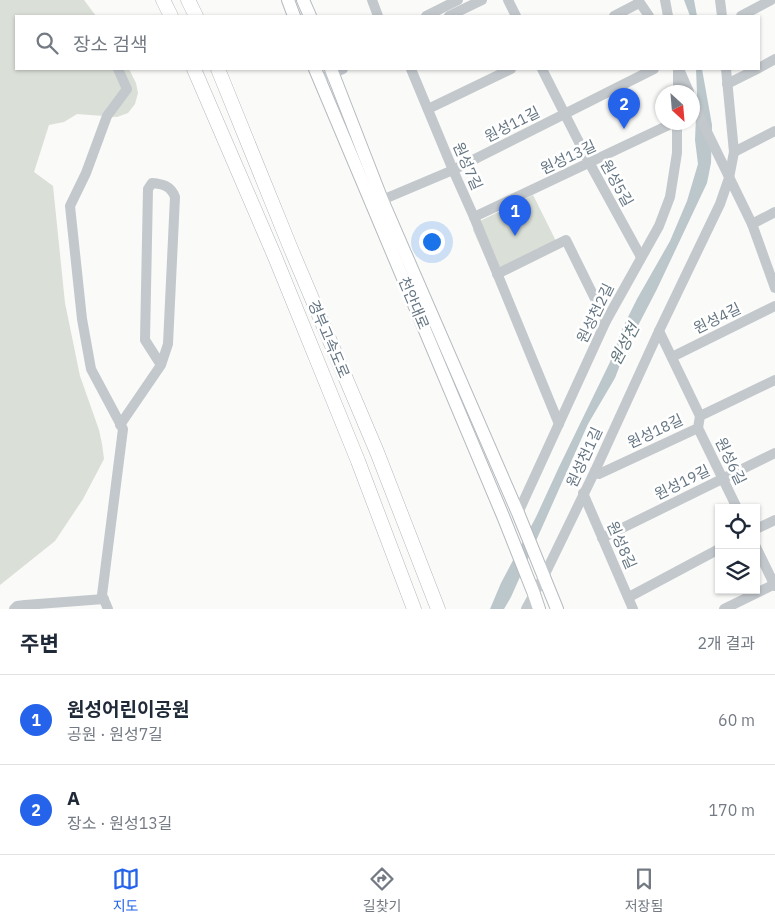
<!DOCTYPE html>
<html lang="ko">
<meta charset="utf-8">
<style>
body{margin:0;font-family:"IBM Plex Sans","Noto Sans KR",sans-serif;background:#f6f6f7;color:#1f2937}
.controls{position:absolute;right:15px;bottom:15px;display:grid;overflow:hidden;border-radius:0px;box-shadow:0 1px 4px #0004}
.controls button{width:45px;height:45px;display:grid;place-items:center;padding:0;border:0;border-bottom:1px solid #e0e1e3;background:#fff;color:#1f2937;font:25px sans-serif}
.compass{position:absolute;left:655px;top:85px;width:45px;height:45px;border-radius:50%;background:#fff;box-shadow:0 1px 4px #0004;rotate:154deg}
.you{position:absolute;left:431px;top:241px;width:18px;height:18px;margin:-12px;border:4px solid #fff;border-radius:50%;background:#1a73e8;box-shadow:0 0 0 8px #1a73e833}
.badge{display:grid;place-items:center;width:32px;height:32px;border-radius:50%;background:#2563eb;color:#fff;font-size:16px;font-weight:700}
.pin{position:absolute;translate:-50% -41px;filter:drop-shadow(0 1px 2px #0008)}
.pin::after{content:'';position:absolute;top:26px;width:18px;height:15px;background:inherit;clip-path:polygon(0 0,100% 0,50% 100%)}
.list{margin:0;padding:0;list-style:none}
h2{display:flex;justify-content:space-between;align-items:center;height:65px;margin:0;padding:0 20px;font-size:21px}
h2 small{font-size:16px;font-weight:400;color:#747a83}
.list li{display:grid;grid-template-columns:32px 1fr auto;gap:15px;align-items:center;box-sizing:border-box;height:90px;padding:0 20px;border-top:1px solid #e0e1e3}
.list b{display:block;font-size:19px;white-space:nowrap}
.list p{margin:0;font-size:16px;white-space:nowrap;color:#747a83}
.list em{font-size:16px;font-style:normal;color:#747a83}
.icon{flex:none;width:28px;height:28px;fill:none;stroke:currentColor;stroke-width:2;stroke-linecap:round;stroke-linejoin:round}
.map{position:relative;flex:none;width:775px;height:609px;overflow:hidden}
.search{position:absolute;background:#fff;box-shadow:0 1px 4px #0004;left:15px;right:15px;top:15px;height:55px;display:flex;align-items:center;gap:12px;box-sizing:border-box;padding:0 18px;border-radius:0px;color:#747a83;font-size:19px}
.sheet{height:245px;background:#fff}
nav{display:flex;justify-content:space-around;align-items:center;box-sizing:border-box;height:70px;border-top:1px solid #e0e1e3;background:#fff;font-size:14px;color:#747a83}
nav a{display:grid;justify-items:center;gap:2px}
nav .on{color:#2563eb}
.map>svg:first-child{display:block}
.green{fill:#dadfd7}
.water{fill:#bbc7cb}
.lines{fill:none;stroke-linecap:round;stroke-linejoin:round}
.major-casing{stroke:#b5babe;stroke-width:14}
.highway-casing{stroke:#b4b9bd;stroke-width:15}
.minor{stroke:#c3c8cc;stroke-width:10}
.major{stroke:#fff;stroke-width:12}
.highway{stroke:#fff;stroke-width:14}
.labels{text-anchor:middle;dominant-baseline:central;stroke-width:5;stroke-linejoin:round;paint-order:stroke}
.street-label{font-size:15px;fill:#657683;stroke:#fff}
.water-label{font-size:16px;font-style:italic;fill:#60757c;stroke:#fff}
</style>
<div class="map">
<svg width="775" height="609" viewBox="0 0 775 609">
<rect width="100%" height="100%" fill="#fafaf8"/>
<g class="green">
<polygon points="0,0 84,0 96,16 16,16 16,69 129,69 136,83 138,93 135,104 128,113 117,117 77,114 64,122 49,125 34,172 53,186 65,303 80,376 99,430 102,444 104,459 83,499 55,541 0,585"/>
<polygon points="533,195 556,241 495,270 490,268 473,230 476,223"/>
</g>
<g class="water">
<polygon points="684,0 694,0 697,16 690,16"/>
<polygon points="696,69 702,69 712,125 711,163 707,183 657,289 627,347 615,378 588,424 511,597 504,609 490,609 501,583 536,517 559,467 610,362 623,327 637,299 670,241 687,201 698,164 695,140 697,93"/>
</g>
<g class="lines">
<g class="major-casing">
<g id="major">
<polyline points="288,0 294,16"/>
<polyline points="303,0 310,16"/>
<polyline points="315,69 503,516 534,594 539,609"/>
<polyline points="331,69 382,200 518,513 557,609"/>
</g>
</g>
<g class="highway-casing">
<g id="highway">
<polyline points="163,0 171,16"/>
<polyline points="188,0 196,16"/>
<polyline points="194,69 275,257 358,461 414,609"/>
<polyline points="218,69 291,249 377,452 438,609"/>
</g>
</g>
<g class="minor">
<polyline points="372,0 378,16"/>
<polyline points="508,0 516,16"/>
<polyline points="638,0 649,16"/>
<polyline points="665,0 668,16"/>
<polyline points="720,0 722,16"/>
<polyline points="426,16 458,0"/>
<polyline points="449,16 482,0"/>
<polyline points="614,16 639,3"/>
<polyline points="741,16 771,0"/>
<polyline points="759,68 775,59"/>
<polyline points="411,69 453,170 474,217 559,424"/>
<polyline points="542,69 590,164 641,257"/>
<polyline points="679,69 689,92"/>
<polyline points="319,80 343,69"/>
<polyline points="727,84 757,69"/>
<polyline points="678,92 678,71"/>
<polyline points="692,101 752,224 775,288"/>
<polyline points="428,109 511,69"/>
<polyline points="734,152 775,131"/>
<polyline points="382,200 453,170 654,69"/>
<polyline points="474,217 675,122"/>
<polyline points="752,224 775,212"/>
<polyline points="497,274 566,240 606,321"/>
<polyline points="659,331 700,416"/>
<polyline points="672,357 775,306"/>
<path d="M120,425L161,365L168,344L175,197C171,186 163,184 152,183L148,189L145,340L161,365"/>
<polyline points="698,428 737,508"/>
<polyline points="595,471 599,474 698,428 700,416 775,380"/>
<polyline points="583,493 633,609"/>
<polyline points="518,513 606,321 659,226 670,197 677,153 677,122"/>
<polyline points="756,529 775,520"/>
<polyline points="602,538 775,453"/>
<polyline points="756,547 775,586"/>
<polyline points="629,597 719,549"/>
<polyline points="14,609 17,606 25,605 104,599"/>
<polyline points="108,609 102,595 123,429 91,369 82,319 70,206 86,173 107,116 127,89 118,69"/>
<polyline points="526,609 544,576 595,471 659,331 720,204 729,178 734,152 726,69"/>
<polyline points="724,609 775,584"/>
</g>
<use href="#major" class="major"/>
<use href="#highway" class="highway"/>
</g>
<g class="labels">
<g class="street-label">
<text transform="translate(512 124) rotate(-27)">원성11길</text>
<text transform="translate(568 157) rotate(-25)">원성13길</text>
<text transform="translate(468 166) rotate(66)">원성7길</text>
<text transform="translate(617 183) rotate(61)">원성5길</text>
<text transform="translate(414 303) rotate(67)">천안대로</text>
<text transform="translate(595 313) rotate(-64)">원성천2길</text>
<text transform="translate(717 318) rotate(-26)">원성4길</text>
<text transform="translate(329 339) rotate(67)">경부고속도로</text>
<text transform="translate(655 431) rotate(-25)">원성18길</text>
<text transform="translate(584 457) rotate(-65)">원성천1길</text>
<text transform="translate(731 461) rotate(64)">원성6길</text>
<text transform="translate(682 482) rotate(-26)">원성19길</text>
<text transform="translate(622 545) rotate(66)">원성8길</text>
</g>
<g class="water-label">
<text transform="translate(624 344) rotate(-62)">원성천</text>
</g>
</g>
</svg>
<div class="controls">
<button><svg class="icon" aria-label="locate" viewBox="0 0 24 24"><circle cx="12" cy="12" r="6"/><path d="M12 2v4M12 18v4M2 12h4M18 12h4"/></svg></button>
<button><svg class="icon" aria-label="layers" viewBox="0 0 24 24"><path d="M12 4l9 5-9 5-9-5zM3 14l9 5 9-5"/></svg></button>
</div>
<svg class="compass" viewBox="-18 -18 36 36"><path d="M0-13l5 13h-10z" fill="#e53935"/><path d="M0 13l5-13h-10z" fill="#747a83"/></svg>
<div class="you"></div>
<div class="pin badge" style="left:515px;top:236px">1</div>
<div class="pin badge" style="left:624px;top:129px">2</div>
<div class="search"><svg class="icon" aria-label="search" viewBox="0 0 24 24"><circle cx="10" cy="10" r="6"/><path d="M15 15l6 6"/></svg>장소 검색</div>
</div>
<section class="sheet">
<h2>주변<small>2개 결과</small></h2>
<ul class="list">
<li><span class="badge">1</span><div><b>원성어린이공원</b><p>공원 · 원성7길</p></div><em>60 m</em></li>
<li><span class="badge">2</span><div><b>A</b><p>장소 · 원성13길</p></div><em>170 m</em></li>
</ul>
</section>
<nav>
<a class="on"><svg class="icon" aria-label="map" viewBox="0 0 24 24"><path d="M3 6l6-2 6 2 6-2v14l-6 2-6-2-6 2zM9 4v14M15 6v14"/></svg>지도</a>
<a><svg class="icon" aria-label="directions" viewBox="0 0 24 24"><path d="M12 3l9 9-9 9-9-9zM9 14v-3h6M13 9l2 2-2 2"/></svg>길찾기</a>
<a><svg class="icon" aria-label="saved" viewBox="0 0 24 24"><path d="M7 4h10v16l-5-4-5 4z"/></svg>저장됨</a>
</nav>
